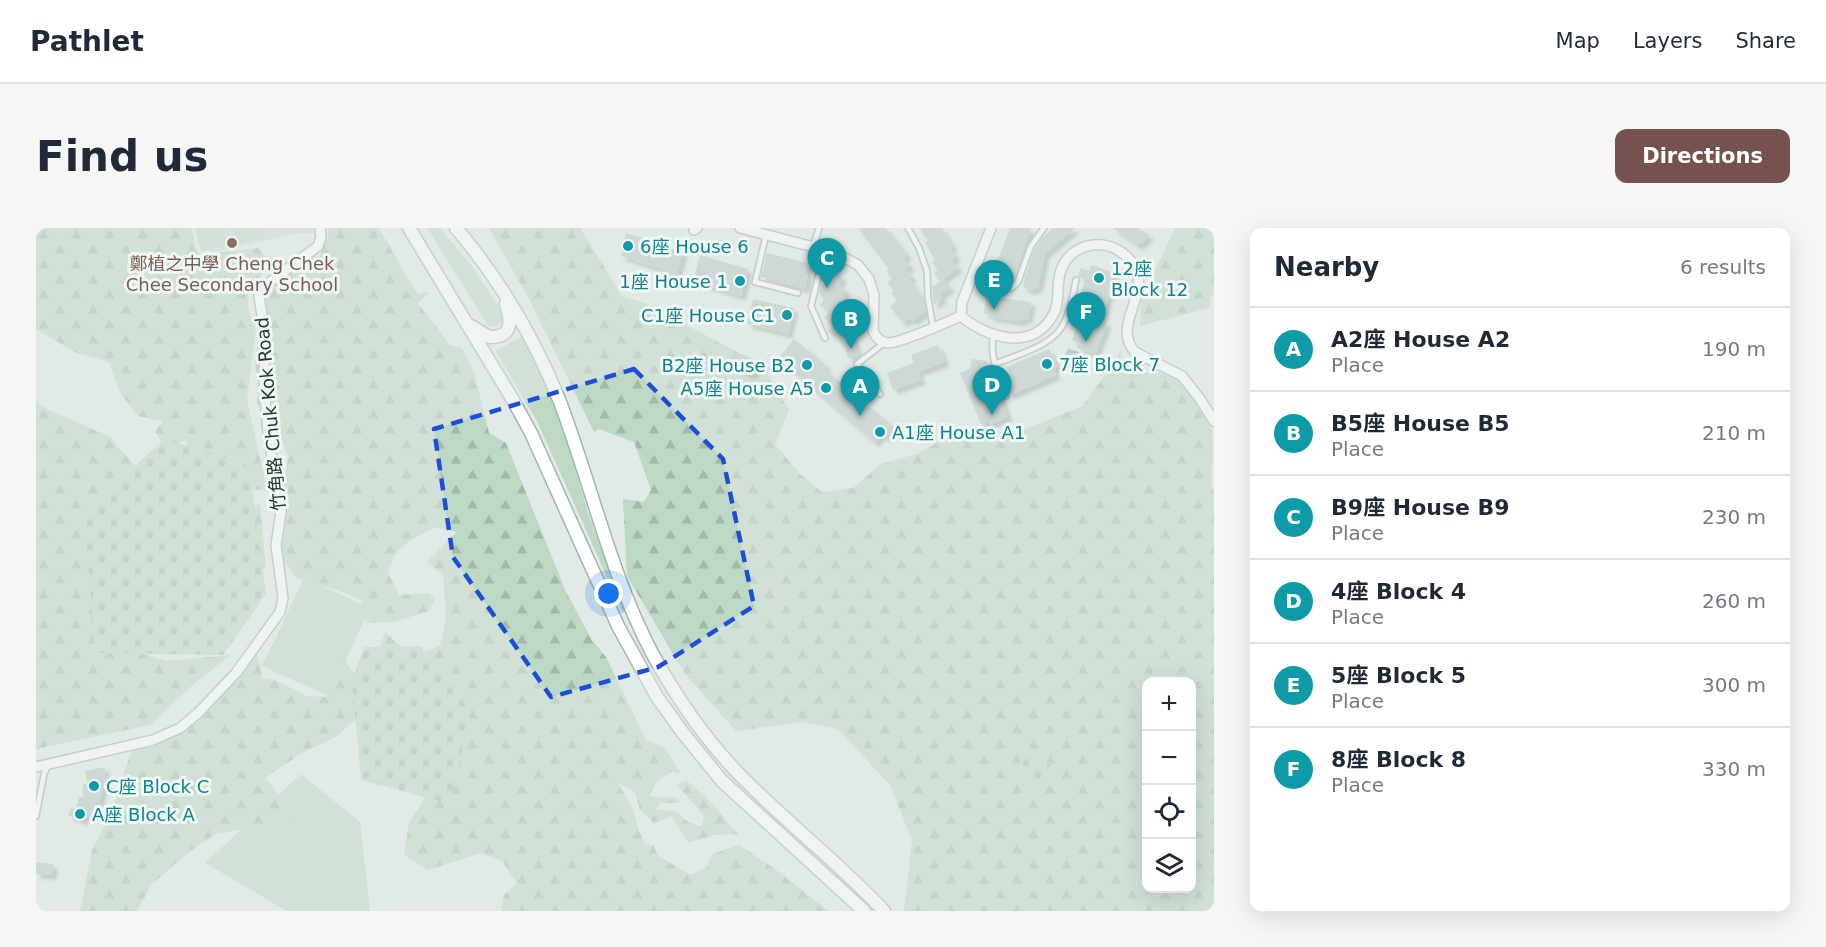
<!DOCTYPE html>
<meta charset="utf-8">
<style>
body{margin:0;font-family:"DejaVu Sans","Noto Sans TC",sans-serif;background:#f6f6f7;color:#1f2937}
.controls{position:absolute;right:18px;bottom:18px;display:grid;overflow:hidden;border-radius:12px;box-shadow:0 6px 24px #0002}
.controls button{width:54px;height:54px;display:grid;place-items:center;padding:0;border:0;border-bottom:2px solid #e0e1e3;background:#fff;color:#1f2937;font:30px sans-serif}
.you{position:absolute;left:573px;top:366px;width:21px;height:21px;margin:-15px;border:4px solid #fff;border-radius:50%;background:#1a73e8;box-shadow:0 0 0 9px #1a73e833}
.badge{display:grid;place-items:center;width:39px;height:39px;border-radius:50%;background:#76524e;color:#fff;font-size:20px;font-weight:700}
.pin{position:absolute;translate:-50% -50px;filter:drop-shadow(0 2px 3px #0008)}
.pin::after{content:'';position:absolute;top:32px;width:21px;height:18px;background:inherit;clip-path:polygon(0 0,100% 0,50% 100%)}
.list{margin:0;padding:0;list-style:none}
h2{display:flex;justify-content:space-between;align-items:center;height:78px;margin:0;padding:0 24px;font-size:26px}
h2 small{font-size:20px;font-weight:400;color:#747a83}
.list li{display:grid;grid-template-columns:39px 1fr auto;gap:18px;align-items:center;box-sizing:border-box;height:84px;padding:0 24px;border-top:2px solid #e0e1e3}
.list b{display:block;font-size:22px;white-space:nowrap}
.list p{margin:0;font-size:20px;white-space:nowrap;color:#747a83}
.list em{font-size:20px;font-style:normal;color:#747a83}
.icon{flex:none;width:33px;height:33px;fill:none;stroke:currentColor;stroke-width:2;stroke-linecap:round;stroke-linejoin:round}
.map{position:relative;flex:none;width:1178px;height:683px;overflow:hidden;border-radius:12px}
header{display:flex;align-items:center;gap:36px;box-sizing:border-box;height:84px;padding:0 30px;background:#fff;border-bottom:2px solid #e0e1e3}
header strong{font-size:28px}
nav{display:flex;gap:33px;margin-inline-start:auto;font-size:21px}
.intro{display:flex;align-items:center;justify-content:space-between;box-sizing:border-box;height:144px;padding:0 36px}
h1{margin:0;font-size:42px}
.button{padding:15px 27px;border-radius:12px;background:#76524e;color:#fff;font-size:21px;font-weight:700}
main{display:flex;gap:36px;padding:0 36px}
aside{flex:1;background:#fff;border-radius:12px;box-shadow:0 6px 24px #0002}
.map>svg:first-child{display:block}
.built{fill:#d0d9d5}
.green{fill:#bdd8c4}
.forest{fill:url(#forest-firs);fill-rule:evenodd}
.cemetery{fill:url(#cemetery-stones)}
.water{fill:url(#water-rules)}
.building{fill:#b7c4bf;filter:url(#shadow)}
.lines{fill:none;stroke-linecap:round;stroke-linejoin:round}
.service-casing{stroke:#a5b1ac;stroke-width:8}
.minor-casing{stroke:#a5b1ac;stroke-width:12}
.secondary-casing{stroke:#a2b4ad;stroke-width:15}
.service{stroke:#fff;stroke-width:4.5}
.minor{stroke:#fff;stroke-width:9}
.secondary{stroke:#fff;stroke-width:12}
.marked{fill:none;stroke:#1d4ed8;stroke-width:4.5;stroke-dasharray:12 8;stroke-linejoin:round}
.education-dot{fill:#8d6e63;stroke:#f1f7f4;stroke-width:2}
.culture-dot{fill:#0f9aa8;stroke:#f1f7f4;stroke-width:2}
.labels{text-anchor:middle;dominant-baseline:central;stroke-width:6;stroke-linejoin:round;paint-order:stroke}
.culture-label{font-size:18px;fill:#0d838f;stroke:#f1f7f4;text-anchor:start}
.education-label{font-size:18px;fill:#785e54;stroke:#f1f7f4}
.street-label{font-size:18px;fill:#243832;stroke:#f1f7f4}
</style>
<header>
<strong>Pathlet</strong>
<nav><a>Map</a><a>Layers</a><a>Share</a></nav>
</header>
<div class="intro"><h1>Find us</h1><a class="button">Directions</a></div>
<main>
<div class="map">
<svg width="1178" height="683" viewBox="0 0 1178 683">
<defs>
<pattern id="forest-firs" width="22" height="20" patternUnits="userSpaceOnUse" patternTransform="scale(1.5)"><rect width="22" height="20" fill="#bdd8c4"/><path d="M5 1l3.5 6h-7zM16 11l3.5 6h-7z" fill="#a2baa9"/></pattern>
<pattern id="cemetery-stones" width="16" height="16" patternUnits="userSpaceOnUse" patternTransform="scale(1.5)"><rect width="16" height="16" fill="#bdd8c4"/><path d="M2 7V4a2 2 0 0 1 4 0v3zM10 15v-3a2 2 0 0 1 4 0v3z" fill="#a2baa9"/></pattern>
<pattern id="water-rules" width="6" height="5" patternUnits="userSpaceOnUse" patternTransform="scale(1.5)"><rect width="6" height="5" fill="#90c1c8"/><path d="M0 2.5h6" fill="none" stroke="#759ea3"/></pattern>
<filter id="shadow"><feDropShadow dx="4.5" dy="4.5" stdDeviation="1.5" flood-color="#0004"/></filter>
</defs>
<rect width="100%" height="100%" fill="#e1eae6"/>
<polygon class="built" points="169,0 278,0 280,5 264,5 174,25"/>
<g class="green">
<polygon points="159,0 187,0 191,17 165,24"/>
<polygon points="197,0 226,0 228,10 201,16"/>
<polygon points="391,0 404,0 438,41 467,86 467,91 462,98 453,98 450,94"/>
<polygon points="486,108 514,165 527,198 552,285 589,384 587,385 502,195 460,123"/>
<polygon points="268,350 334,380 293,468 226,438"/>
<polygon points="265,546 324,594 334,683 251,683 169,635"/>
</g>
<g class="forest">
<polygon points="0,0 156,0 159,18 164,27 222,20 234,35 212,67 213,85 220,101 211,172 231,262 201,261 198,285 224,276 230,339 217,348 145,247 151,211 130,221 119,204 127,193 102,188 84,165 73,134 38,124 0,101"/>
<path d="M292,0H342C357,21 367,45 382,66L392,63V66L382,75L414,117L426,120L438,144L453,205L470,215L530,364L556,412L570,429L610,512L628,519L645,545L635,544L620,554L613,568L641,570L644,575H625L619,581L641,584L653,595L666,598L667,590L669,589L640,556L651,553L670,569L702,606L678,607L652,615L636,588L618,595L604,582L599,564L582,555L597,581L602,601L609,615L618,618L622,628L655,647L671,639L676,626L703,617L739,641L793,683H465L468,667L481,655L466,633L445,625L392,642L368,627L373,595L394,562L336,445L349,404L376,429L404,418L410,390L407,347L391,334L421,304L399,299C374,314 360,315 352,345L363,367L393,365L399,371L393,383L358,394L330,395L326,373L304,363L260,350L235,314L249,299L247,262L252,228L242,205L237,181L221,178L223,151L218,137L223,108L227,106L229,52L251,35L267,38L268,19L283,29L292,9Z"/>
<path d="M453,0H544L587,69L609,75L726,137L753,182L739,216L764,246L786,264L817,260L845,236L884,225L916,205L961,213L1046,178L1079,134L1085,120L1086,133L1097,141L1112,145L1139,146L1152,156L1176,202L1177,219L1175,258L1178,263V683H868L876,613L854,557L802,501L767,494L700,503L649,446L591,348L587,271L608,274L615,262L598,214L563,201L558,204L493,71ZM1110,454H1156V660H1110Z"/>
<polygon points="1139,0 1178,0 1178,60 1173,80 1104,98 1105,72"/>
<polygon points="0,173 7,179 74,209 104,244 68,413 130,433 195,427 161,453 114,497 0,521"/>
<polygon points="220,424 227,451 239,452 271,468 290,469 305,429 335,465 337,478 298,510 266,525 229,550 239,561 254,592 180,606 153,624 116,656 101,683 44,683 56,622 74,588 96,521 164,485"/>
</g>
<g class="cemetery">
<polygon points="129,211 213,238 230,366 187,427 59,425 48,283"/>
<polygon points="385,418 435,483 413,576 325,552 316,453 328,419"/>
<rect x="984" y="530" width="31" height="24"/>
</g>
<polygon class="water" points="1032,120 1053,128 1049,139 1028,132"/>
<g class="building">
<polygon points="822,0 850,0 871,27 868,30 874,38 869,41 876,49 873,51 885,68 887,66 890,83 876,93 874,90 867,95 854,78 861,73 855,65 858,63 851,54 856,51 850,43 853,41"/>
<polygon points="883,0 906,0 917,19 914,20 920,29 916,32 922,40 904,53 898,45 902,42 896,34 899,32 889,14 892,12"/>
<polygon points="974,0 995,0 979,48 974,46 972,53 956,47"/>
<polygon points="1017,0 1039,0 1009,26 1002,61 998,60 997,63 987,59 988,52 999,20 1008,8"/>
<polygon points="1077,0 1102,0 1113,7 1106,16 1104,14 1102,18"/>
<polygon points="590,5 628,16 628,19 647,24 641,47 622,43 622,40 585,28"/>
<polygon points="731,25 772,35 770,45 772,46 769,61 725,49"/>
<polygon points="664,27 712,41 705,68 657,53"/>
<polygon points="1056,37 1078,45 1072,59 1076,60 1064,92 1071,95 1059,127 1041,120 1043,115 1036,112 1048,80 1040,77 1050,51 1042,48 1045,40 1053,43"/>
<polygon points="798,43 807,50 802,56 810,63 806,69 814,76 809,81 818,88 812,95 823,127 812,130 807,114 803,115 802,111 792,103 797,97 788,90 793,84 784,77 789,71 783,66 784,60"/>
<polygon points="907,51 914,60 904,67 906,70 898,77 896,59"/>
<polygon points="950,68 995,74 992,92 986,91 986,94 954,89 954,86 948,86"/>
<polygon points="717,71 758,80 752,106 711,96"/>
<polygon points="758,111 791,138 788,141 858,199 849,210 845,207 839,215 742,131"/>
<polygon points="902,117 909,134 882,144 885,152 857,162 851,145 878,135 875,127"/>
<polygon points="1013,121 1021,138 1017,140 1020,147 974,167 967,149 974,146 971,139"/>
<polygon points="700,124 728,136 714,147 694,138"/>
<polygon points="936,131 951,133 948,151 955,149 957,153 959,153 972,189 954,196 953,193 945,196 924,145 934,141"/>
<polygon points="69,539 68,560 67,560 63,576 60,575 54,589 49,588 47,593 32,587 35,580 40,581 43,569 47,569 47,556 52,556 49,543"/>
<polygon points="0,634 17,636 16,647 0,646"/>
</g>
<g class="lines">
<g class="service-casing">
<g id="service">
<polyline points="872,0 883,20 891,43 892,70 897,99"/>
<polyline points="730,7 719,54 762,65"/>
<polyline points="777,19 783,0"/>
<polyline points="936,51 968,61 976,60 982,54 995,18 1008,0"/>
<path d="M957,108C954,129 962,148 970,168"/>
<polyline points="789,110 775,78 789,22"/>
<path d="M959,136C982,126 1019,118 1029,93C1035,81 1037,65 1040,52"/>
<polyline points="844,166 821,136 848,115"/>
<polyline points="0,588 8,546 12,537"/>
</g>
</g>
<g class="minor-casing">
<g id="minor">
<path d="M704,0L789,22L807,29L822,37L833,51L838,67L837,103C840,109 844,114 851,115C863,116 911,94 925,88"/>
<polyline points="658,2 661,0"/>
<path d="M925,88C952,111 1000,125 1019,83C1024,70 1020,56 1025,42C1035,15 1068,9 1089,27C1126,58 1072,95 1099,124L1146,148L1164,171L1178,193"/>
<polyline points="925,88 926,74 955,0"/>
<polyline points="0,539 117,512 144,500 162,485 200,445 244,384 247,370 240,317 245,284 232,205 228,154 229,107 223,68 234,54 282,18 285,9 284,0"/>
</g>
</g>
<g class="secondary-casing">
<g id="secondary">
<polyline points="373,0 477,172 495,205 582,398 621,469 647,505 686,553 828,683"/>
<path d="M420,0C464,52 499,111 524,174C556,258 574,345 616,425C639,467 667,508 700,543C747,592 801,633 848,683"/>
<path d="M435,98L453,109C476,110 476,94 470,76"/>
</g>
</g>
<use href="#service" class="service"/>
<use href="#minor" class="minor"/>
<use href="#secondary" class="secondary"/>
</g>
<path d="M0 0H1178V683H0ZM598,141L687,231L718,378L622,439L515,469L417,329L398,201Z" fill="#e1eae6" fill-opacity=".55" fill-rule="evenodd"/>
<path class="marked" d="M598,141L687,231L718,378L622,439L515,469L417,329L398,201Z"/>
<circle class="education-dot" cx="196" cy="15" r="6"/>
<g class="culture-dot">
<circle cx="592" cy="18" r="6"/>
<circle cx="1063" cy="50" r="6"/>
<circle cx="704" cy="53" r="6"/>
<circle cx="751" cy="87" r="6"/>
<circle cx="1011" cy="136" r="6"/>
<circle cx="771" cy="137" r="6"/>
<circle cx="790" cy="160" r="6"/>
<circle cx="844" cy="204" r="6"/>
<circle cx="58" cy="558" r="6"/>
<circle cx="44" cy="586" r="6"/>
</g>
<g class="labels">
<g class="culture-label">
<text x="604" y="18">6座 House 6</text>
<text x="1075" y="40">12座<tspan x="1075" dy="21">Block 12</tspan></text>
<text x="692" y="53" text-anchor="end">1座 House 1</text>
<text x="739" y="87" text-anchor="end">C1座 House C1</text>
<text x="1023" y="136">7座 Block 7</text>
<text x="759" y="137" text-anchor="end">B2座 House B2</text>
<text x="778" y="160" text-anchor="end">A5座 House A5</text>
<text x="856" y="204">A1座 House A1</text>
<text x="70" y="558">C座 Block C</text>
<text x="56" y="586">A座 Block A</text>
</g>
<g class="education-label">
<text x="196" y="35">鄭植之中學 Cheng Chek<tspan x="196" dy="21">Chee Secondary School</tspan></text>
</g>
<g class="street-label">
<text transform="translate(234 186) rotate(-95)">竹角路 Chuk Kok Road</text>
</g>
</g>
</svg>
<div class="controls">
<button>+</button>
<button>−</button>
<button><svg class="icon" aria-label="locate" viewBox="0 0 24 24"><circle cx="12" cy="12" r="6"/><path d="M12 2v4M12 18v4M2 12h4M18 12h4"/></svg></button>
<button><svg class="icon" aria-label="layers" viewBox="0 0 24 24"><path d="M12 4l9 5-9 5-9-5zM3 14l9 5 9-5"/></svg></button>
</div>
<div class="you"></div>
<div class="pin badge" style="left:824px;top:188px;background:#0f9aa8">A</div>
<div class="pin badge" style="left:815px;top:121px;background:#0f9aa8">B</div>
<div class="pin badge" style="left:791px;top:60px;background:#0f9aa8">C</div>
<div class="pin badge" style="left:956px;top:187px;background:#0f9aa8">D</div>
<div class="pin badge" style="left:958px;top:82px;background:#0f9aa8">E</div>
<div class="pin badge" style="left:1050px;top:114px;background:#0f9aa8">F</div>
</div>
<aside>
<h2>Nearby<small>6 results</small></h2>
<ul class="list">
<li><span class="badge" style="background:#0f9aa8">A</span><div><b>A2座 House A2</b><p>Place</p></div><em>190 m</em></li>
<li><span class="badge" style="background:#0f9aa8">B</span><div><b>B5座 House B5</b><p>Place</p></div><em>210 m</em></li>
<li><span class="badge" style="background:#0f9aa8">C</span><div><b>B9座 House B9</b><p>Place</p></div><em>230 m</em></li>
<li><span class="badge" style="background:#0f9aa8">D</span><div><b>4座 Block 4</b><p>Place</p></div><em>260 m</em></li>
<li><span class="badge" style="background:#0f9aa8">E</span><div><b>5座 Block 5</b><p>Place</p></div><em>300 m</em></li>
<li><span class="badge" style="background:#0f9aa8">F</span><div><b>8座 Block 8</b><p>Place</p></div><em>330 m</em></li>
</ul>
</aside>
</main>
